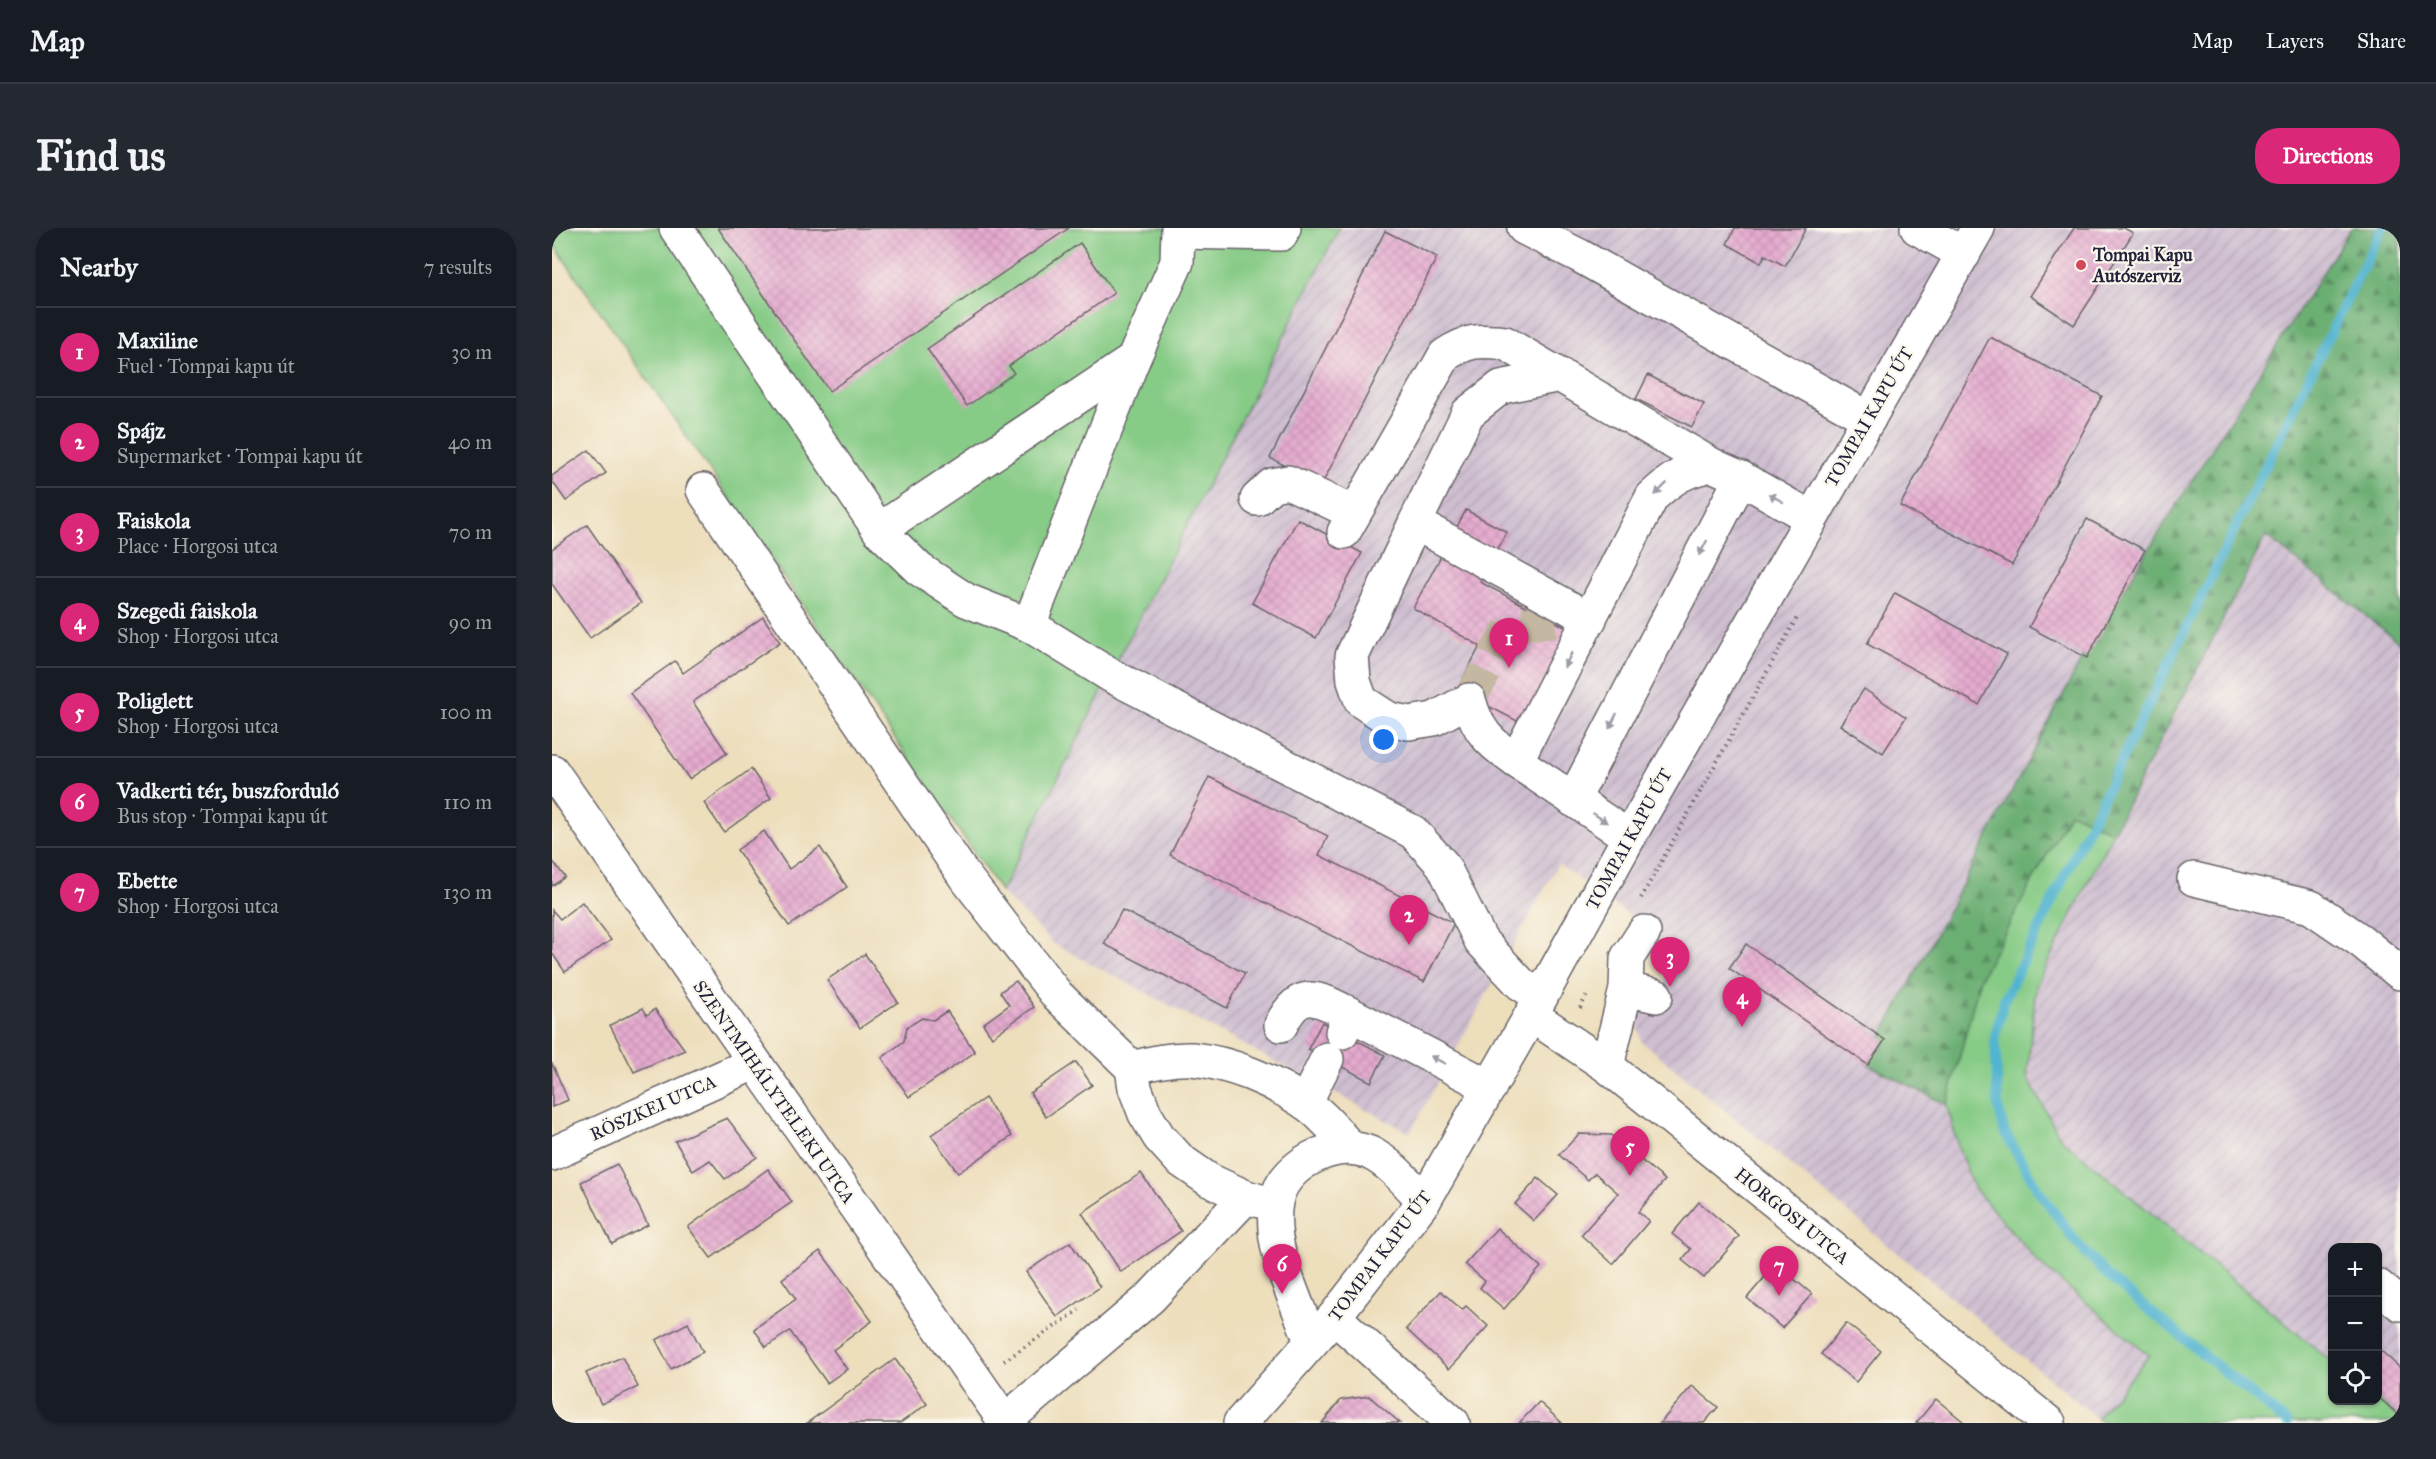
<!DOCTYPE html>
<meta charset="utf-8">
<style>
body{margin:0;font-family:"IM FELL Great Primer",serif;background:#242831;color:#f1f3f6}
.controls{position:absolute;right:18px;bottom:18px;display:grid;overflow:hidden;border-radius:12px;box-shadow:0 2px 4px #0004}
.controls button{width:54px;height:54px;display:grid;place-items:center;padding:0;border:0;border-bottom:2px solid #363941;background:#171b24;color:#f1f3f6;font:30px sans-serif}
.you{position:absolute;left:832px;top:512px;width:21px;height:21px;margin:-15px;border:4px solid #fff;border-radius:50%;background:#1a73e8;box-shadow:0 0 0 9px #1a73e833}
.badge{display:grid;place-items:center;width:39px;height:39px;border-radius:50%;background:#db2777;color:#fff;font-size:20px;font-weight:700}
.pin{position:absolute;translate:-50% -50px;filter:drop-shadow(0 2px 3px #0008)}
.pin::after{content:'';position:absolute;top:32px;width:21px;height:18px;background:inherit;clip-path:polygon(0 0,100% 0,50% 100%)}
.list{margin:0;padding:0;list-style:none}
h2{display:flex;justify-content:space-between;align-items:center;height:78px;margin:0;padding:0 24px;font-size:26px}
h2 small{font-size:20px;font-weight:400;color:#9ea1a6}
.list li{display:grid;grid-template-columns:39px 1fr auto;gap:18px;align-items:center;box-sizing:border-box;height:90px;padding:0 24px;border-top:2px solid #363941}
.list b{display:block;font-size:22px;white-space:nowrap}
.list p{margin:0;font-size:20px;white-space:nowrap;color:#9ea1a6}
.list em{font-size:20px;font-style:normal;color:#9ea1a6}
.icon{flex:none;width:33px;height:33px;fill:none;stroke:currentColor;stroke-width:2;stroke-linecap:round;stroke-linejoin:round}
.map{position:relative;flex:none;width:1848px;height:1195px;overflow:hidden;border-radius:24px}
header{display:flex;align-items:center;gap:36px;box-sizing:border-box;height:84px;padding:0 30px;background:#171b24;border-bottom:2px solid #363941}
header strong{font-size:28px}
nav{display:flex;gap:33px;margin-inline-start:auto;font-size:21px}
.intro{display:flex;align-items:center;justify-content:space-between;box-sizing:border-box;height:144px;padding:0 36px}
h1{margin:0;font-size:42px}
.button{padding:15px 27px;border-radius:24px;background:#db2777;color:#fff;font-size:21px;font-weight:700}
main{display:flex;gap:36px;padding:0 36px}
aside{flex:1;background:#171b24;border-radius:24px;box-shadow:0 2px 4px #0004}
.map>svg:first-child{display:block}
.industrial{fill:url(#industrial-furrows);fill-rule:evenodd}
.green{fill:#86cb86;stroke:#547660;stroke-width:1.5}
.forest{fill:url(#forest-firs);stroke:#476857;stroke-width:1.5}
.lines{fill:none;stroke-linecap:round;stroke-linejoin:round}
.stream{stroke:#51b4d0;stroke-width:10}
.building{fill:url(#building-cross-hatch)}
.minor-tunnel{stroke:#c4b8a2;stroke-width:33;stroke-dasharray:33 16;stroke-linecap:butt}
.minor-casing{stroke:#696468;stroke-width:36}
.path{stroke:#696468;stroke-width:4;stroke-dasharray:1.5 4.5;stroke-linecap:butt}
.minor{stroke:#fff;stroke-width:33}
.oneway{fill:#9c9ca7}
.poi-dot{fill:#d1495b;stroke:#fbf7ec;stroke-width:2}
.labels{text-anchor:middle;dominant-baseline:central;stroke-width:4.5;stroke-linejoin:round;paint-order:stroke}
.poi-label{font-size:18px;font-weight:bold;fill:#22223b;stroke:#fbf7ec;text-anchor:start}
.street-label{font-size:18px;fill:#22223b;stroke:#fbf7ec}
</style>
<header>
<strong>Map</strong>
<nav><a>Map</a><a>Layers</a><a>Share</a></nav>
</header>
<div class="intro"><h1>Find us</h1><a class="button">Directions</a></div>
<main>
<aside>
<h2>Nearby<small>7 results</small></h2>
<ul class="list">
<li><span class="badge">1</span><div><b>Maxiline</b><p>Fuel · Tompai kapu út</p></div><em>30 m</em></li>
<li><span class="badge">2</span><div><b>Spájz</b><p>Supermarket · Tompai kapu út</p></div><em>40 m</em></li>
<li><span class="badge">3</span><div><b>Faiskola</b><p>Place · Horgosi utca</p></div><em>70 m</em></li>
<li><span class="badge">4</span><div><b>Szegedi faiskola</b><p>Shop · Horgosi utca</p></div><em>90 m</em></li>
<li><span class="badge">5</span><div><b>Poliglett</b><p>Shop · Horgosi utca</p></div><em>100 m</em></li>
<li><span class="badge">6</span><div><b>Vadkerti tér, buszforduló</b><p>Bus stop · Tompai kapu út</p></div><em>110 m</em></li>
<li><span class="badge">7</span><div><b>Ebette</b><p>Shop · Horgosi utca</p></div><em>130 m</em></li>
</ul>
</aside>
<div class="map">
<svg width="1848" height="1195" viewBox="0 0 1848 1195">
<defs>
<pattern id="industrial-furrows" width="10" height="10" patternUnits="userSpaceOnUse" patternTransform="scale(1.5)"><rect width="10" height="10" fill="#cebed0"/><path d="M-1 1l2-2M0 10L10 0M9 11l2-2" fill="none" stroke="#b1a3b4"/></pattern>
<pattern id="forest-firs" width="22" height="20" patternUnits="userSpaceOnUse" patternTransform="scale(1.5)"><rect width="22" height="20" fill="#6caf73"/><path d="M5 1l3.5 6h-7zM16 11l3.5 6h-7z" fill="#588e60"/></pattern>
<pattern id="building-cross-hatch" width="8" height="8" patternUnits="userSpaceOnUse" patternTransform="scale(1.5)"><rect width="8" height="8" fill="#e5abcf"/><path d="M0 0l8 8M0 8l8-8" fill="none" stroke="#c493b3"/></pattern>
</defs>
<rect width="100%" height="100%" fill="#fbf7ec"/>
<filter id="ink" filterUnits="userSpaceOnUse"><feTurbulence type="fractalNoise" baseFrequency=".0167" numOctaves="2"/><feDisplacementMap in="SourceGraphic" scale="12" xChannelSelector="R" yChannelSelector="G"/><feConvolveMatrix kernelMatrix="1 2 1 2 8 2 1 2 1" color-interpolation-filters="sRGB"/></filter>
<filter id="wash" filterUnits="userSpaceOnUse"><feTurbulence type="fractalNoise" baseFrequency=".008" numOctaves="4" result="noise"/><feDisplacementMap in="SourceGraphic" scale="24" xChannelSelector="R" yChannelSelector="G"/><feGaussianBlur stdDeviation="1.35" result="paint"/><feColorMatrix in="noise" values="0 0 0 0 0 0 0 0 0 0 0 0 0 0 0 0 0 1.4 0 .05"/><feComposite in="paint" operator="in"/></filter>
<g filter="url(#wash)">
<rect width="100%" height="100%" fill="#eddebc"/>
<g class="industrial">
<path d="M0,0H1799L1544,405L1316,836L1395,877L1407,922L1422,960L1488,1036L1597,1127L1545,1190L1089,813L1085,789L1126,735L1085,693L1006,636L858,905L502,716L449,664L0,14ZM928,354L1019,402L905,462L928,418L901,404Z"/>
<polygon points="1715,307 1848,415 1848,1191 1826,1172 1826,1020 1780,1020 1780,1134 1509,911 1474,849 1484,758 1561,604"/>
</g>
<g class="green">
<polygon points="0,0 787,0 558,447 449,664 0,14"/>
<polygon points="1518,584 1561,604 1484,758 1475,849 1509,911 1780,1134 1780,1172 1826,1172 1848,1191 1848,1195 1552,1195 1545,1190 1597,1127 1488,1036 1422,960 1407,922 1395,877 1428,750"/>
</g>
<polygon class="forest" points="1799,0 1848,0 1848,415 1714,308 1561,604 1518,584 1428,750 1395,877 1315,836 1544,405"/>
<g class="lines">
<polyline class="stream" points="1735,1195 1558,1050 1524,1014 1486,962 1452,903 1446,877 1443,808 1452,772 1830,0"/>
</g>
<g id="blocks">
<g class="building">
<polygon points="166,0 517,0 277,163"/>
<polygon points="1183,0 1254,0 1233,38 1213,27 1209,35 1175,16"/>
<polygon points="1522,0 1572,0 1581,5 1522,97 1478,68"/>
<polygon points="833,3 885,29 770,256 718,230"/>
<polygon points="528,15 562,65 457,138 462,145 415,178 375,121"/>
<polygon points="1438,109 1550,168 1460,337 1348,278"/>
<polygon points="1096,147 1152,176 1140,199 1084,171"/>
<polygon points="37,222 54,245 14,273 0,253 0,248"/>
<polygon points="914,282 955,304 928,354 1019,402 969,495 905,462 928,418 861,380"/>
<polygon points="746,291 810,325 764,410 700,375"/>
<polygon points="1535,291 1593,322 1535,430 1477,399"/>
<polygon points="35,297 89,375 38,410 0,356 0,321"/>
<polygon points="1343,365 1455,426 1427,477 1315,416"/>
<polygon points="211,389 228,414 141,474 175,525 137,551 78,465 123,433 131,445"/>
<polygon points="1312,461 1354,489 1331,525 1288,497"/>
<polygon points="199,541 219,570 172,604 152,575"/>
<polygon points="657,549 776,608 767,627 902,695 872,754 618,627"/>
<polygon points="212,603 237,641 268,619 295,659 237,698 185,622"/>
<polygon points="0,632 13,649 0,658"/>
<polygon points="30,674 59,712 13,744 0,725 0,682 8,691"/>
<polygon points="570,682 693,745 675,780 552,716"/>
<polygon points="1194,716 1333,812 1316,837 1177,740"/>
<polygon points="313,726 346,774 308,800 275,752"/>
<polygon points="464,753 482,779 440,809 431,796 457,777 448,764"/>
<polygon points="91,780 95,787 103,781 133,822 82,844 58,797"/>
<polygon points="395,783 423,824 357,869 330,830 352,813 355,799 370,790 381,792"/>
<polygon points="770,794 833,827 819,854 756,821"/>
<polygon points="524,834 540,857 494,889 478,865"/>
<polygon points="0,835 16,872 0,879"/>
<polygon points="433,870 460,908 406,945 379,907"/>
<polygon points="175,890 205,929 173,951 158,932 141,943 123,913"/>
<polygon points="1027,906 1059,907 1113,952 1086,984 1097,993 1061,1036 1029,1007 1066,965 1043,945 1036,952 1007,927"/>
<polygon points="65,936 96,997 60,1016 29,954"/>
<polygon points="216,941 240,974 159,1030 136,999"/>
<polygon points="589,945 629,1003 569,1044 530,985"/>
<polygon points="986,950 1006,967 982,993 963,976"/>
<polygon points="1147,974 1187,1008 1152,1050 1130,1032 1139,1021 1120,1006"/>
<polygon points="945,1000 989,1039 952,1081 928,1060 933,1053 913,1036"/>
<polygon points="518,1014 548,1059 505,1089 474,1044"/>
<polygon points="268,1023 320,1093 281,1122 295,1141 275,1155 238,1103 214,1119 202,1101 244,1071 230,1051"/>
<polygon points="1224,1036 1260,1066 1230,1100 1195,1070"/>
<polygon points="889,1063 910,1082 914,1078 936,1098 897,1141 854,1101"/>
<polygon points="136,1095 151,1124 119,1141 104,1112"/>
<polygon points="1294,1095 1329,1123 1304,1154 1269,1126"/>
<polygon points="1826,1120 1848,1140 1848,1188 1826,1169"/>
<polygon points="70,1129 86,1159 49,1176 34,1145"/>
<polygon points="343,1131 375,1176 348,1195 255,1195"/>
<polygon points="1140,1158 1166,1179 1152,1195 1108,1195"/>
<polygon points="817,1168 848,1195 770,1195 789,1172"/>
<polygon points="1384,1171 1413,1195 1364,1195"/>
<polygon points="987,1174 1010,1195 967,1195"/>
</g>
</g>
</g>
<g filter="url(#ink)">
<use href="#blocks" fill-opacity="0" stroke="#696468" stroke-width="1.5"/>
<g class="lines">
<polyline class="minor-tunnel" points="917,472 960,396 1004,394"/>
<g class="minor-casing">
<g id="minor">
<polyline points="124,0 327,302 367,341 414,372 477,397 558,447 861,604 891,637 929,713 969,756 989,769"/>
<polyline points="972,0 1028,28 1317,191"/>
<polyline points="1365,0 1412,26"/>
<polyline points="627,4 729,6 732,0"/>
<polyline points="151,262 413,649 505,767 580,840 583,860 593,886 607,909 628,932 657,952 694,969 723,977"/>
<polyline points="705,271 720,257 736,254 802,285"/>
<polyline points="863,295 916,185 949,159 1008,147"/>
<polyline points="327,302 581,132"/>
<path d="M792,304L893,127C916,112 926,112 953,115L1160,237L1189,250L1259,290"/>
<polyline points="477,397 581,132 625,34 626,0"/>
<path d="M964,533C937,514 926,504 917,472L882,491L857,495L837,491L809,473L802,453L800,428L863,295L1038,391"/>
<polyline points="0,543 454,1195"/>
<polyline points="1021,572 1189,250"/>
<path d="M1077,609L964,533L1100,269C1120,250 1133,242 1160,237"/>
<polyline points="1642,651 1759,679 1809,713 1848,745"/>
<polyline points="1074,761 1104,768"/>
<polyline points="979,787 1055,838 1497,1195"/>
<path d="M729,797C748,758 766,770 798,786"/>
<polyline points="790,804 798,786 938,859"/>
<polyline points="1055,838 1074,761 1075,730 1092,704"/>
<path d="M580,840C599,835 619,830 640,831C679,835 719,852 752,874C770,886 784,904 799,920"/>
<polyline points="753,875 775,831"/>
<polyline points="0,926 202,835"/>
<polyline points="1826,1058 1848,1076"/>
<polyline points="782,1089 901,1195"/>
<path d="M759,1114C748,1081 725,1035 723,1001C722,988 723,972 728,961C743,931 787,911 818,925C840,936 855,955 872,973"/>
<polyline points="453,1193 598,1070 694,969"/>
<polyline points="688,1195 782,1089 872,973 979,787 1077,609 1426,0"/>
</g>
</g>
<g class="path">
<polyline points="1089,670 1246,388"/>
<polyline points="1028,780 1036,765"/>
<polyline points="452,1133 527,1082"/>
</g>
<use href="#minor" class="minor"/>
</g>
<defs><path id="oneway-solid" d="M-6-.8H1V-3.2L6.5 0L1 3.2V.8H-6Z" transform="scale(1.5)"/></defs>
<g class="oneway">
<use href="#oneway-solid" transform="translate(1109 261) rotate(135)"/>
<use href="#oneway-solid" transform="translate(1224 270) rotate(-150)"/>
<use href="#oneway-solid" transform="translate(1151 320) rotate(118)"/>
<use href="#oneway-solid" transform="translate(1016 432) rotate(117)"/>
<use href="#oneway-solid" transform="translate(1061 493) rotate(117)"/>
<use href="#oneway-solid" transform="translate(1048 590) rotate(34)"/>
<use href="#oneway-solid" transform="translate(886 832) rotate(-153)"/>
</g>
</g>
<circle class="poi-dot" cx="1529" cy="37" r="6"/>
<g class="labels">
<g class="poi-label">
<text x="1541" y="27">Tompai Kapu<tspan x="1541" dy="21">Autószerviz</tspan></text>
</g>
<g class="street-label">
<text transform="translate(1317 189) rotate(-60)">TOMPAI KAPU ÚT</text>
<text transform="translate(1077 611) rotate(-61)">TOMPAI KAPU ÚT</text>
<text transform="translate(222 864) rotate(55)">SZENTMIHÁLYTELEKI UTCA</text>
<text transform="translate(101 880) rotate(-24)">RÖSZKEI UTCA</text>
<text transform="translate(1240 988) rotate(39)">HORGOSI UTCA</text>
<text transform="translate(828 1028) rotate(-53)">TOMPAI KAPU ÚT</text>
</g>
</g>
</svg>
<div class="controls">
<button>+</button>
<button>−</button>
<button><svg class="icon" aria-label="locate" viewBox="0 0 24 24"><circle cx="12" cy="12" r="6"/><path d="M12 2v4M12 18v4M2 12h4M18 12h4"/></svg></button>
</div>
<div class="you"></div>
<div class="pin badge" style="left:957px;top:440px">1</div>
<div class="pin badge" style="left:857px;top:717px">2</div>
<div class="pin badge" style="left:1118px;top:759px">3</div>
<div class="pin badge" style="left:1190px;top:799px">4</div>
<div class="pin badge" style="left:1078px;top:948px">5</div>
<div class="pin badge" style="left:730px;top:1066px">6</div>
<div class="pin badge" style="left:1227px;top:1068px">7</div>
</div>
</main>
